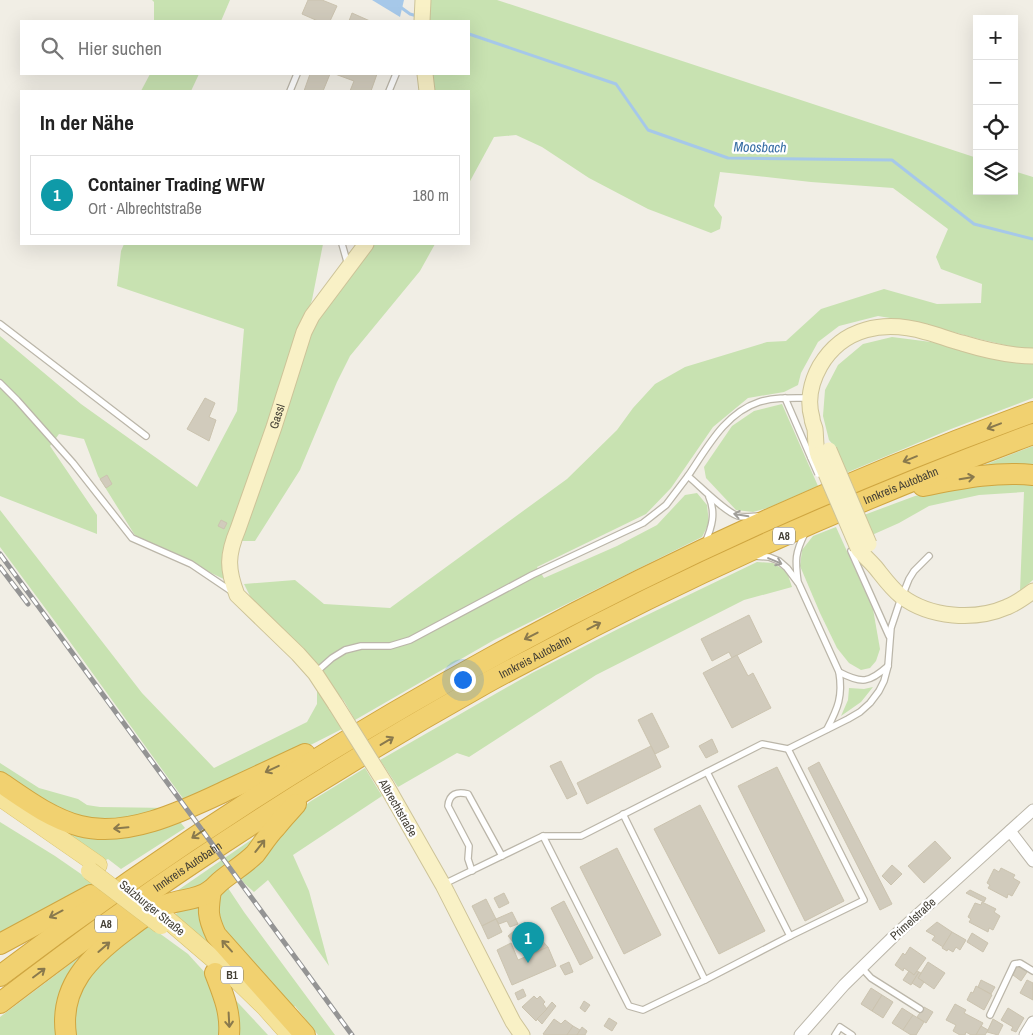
<!DOCTYPE html>
<html lang="de">
<meta charset="utf-8">
<style>
body{margin:0;font-family:"Archivo Narrow",sans-serif;background:#f6f6f6;color:#222}
.controls{position:absolute;right:15px;top:15px;display:grid;overflow:hidden;border-radius:0px;box-shadow:0 5px 20px #0002}
.controls button{width:45px;height:45px;display:grid;place-items:center;padding:0;border:0;border-bottom:1px solid #e0e0e0;background:#fff;color:#222;font:25px sans-serif}
.you{position:absolute;left:462px;top:679px;width:18px;height:18px;margin:-12px;border:4px solid #fff;border-radius:50%;background:#1a73e8;box-shadow:0 0 0 8px #1a73e833}
.badge{display:grid;place-items:center;width:32px;height:32px;border-radius:50%;background:#1a73e8;color:#fff;font-size:16px;font-weight:700}
.pin{position:absolute;translate:-50% -41px;filter:drop-shadow(0 1px 2px #0008)}
.pin::after{content:'';position:absolute;top:26px;width:18px;height:15px;background:inherit;clip-path:polygon(0 0,100% 0,50% 100%)}
.list{margin:0;padding:0;list-style:none}
h2{display:flex;justify-content:space-between;align-items:center;height:65px;margin:0;padding:0 20px;font-size:21px}
h2 small{font-size:16px;font-weight:400;color:#767676}
.list li{display:grid;grid-template-columns:32px 1fr auto;gap:15px;align-items:center;box-sizing:border-box;height:80px;margin:0 10px 10px;padding:0 10px;border:1px solid #e0e0e0;border-radius:0px}
.list b{display:block;font-size:19px;white-space:nowrap}
.list p{margin:0;font-size:16px;white-space:nowrap;color:#767676}
.list em{font-size:16px;font-style:normal;color:#767676}
.icon{flex:none;width:28px;height:28px;fill:none;stroke:currentColor;stroke-width:2;stroke-linecap:round;stroke-linejoin:round}
.map{position:relative;flex:none;width:1033px;height:1035px;overflow:hidden}
.search{position:absolute;background:#fff;box-shadow:0 5px 20px #0002;left:20px;top:20px;width:450px;height:55px;display:flex;align-items:center;gap:12px;box-sizing:border-box;padding:0 18px;border-radius:0px;color:#767676;font-size:19px}
.panel{position:absolute;background:#fff;box-shadow:0 5px 20px #0002;left:20px;top:90px;width:450px;height:155px;border-radius:0px}
.map>svg:first-child{display:block}
.green{fill:#c8e2b1}
.water{fill:#a6c8e9}
.lines{fill:none;stroke-linecap:round;stroke-linejoin:round}
.stream{stroke:#a6c8e9;stroke-width:3}
.building{fill:#d1cbbc;stroke:#cbc3af}
.lane-casing{stroke:#bbb6a9;stroke-width:8}
.street-casing{stroke:#bbb6a9;stroke-width:13}
.secondary-casing{stroke:#cdc398;stroke-width:17}
.primary-casing{stroke:#d8c16c;stroke-width:19}
.highway-casing{stroke:#cfa641;stroke-width:22}
.lane{stroke:#fff;stroke-width:5.5}
.street{stroke:#fff;stroke-width:11}
.secondary{stroke:#f9f1c6;stroke-width:15}
.primary{stroke:#f5e39a;stroke-width:18}
.highway{stroke:#f1d170;stroke-width:20}
.rail-casing{stroke:#949494;stroke-width:5}
.rail{stroke:#fff;stroke-width:3;stroke-dasharray:9;stroke-linecap:butt}
.lane-bridge-casing{stroke:#bbb6a9;stroke-width:8;stroke-linecap:butt}
.secondary-bridge-casing{stroke:#cdc398;stroke-width:17;stroke-linecap:butt}
.primary-bridge-casing{stroke:#d8c16c;stroke-width:19;stroke-linecap:butt}
.lane-bridge{stroke:#fff;stroke-width:5.5}
.secondary-bridge{stroke:#f9f1c6;stroke-width:15}
.primary-bridge{stroke:#f5e39a;stroke-width:18}
.oneway{stroke:#89794d}
.oneway2{stroke:#a19f9a}
.labels{text-anchor:middle;dominant-baseline:central;stroke-width:4.5;stroke-linejoin:round;paint-order:stroke}
.shield{fill:#fff;stroke:#7b7972;stroke-width:1}
.shield-label{font-size:11px;font-weight:bold;fill:#433f35}
.street-label{font-size:12px;fill:#433f35;stroke:#fff}
.water-label{font-size:14px;font-style:italic;fill:#386ea4;stroke:#fff}
</style>
<div class="map">
<svg width="1033" height="1035" viewBox="0 0 1033 1035">
<rect width="100%" height="100%" fill="#f1eee5"/>
<g class="green">
<polygon points="152,0 230,0 221,21 154,21 154,2"/>
<polygon points="428,0 497,0 977,158 977,191 1014,191 1014,171 1033,177 1033,348 1018,348 979,339 920,323 878,316 839,326 818,342 801,373 798,385 784,392 748,398 713,427 671,488 646,514 537,567 544,578 617,546 657,525 685,495 697,493 707,505 709,523 702,537 494,640 355,720 344,701 331,686 311,657 256,608 244,584 295,580 324,604 390,608 567,479 617,430 633,408 655,384 685,367 767,342 786,341 821,309 884,289 937,304 981,303 982,284 941,269 936,257 948,229 893,188 811,182 720,172 714,206 722,217 720,229 711,233 648,209 589,178 542,147 516,135 494,137 469,183 469,91 431,91 430,74 469,74 469,21 426,21"/>
<polygon points="150,74 199,74 191,91 141,91"/>
<polygon points="124,244 323,244 312,300 285,374 233,525 232,583 136,537 98,476 84,439 59,434 50,446 97,515 97,534 0,496 0,336 81,404 197,487 237,411 244,329 117,286 121,251"/>
<polygon points="375,244 435,244 420,271 350,356 337,382 300,470 255,541 242,541 301,356 318,316"/>
<polygon points="892,337 939,343 1033,361 1033,398 951,429 846,473 835,447 829,440 823,416 825,390 838,365 863,344"/>
<polygon points="782,404 818,486 768,508 753,512 736,510 706,478 704,467 732,426 754,411"/>
<polygon points="1033,446 1033,465 979,467"/>
<polygon points="1033,483 1033,580 1020,591 1024,492 979,495 929,506 899,523 872,535 864,515 915,496 965,484"/>
<polygon points="0,510 142,693 214,768 307,722 317,704 317,689 342,729 277,762 187,804 65,635 0,547"/>
<polygon points="836,527 873,609 880,649 876,661 870,668 861,670 849,663 837,648 820,613 800,566 802,550 813,536"/>
<polygon points="757,562 773,563 787,572 792,587 744,600 596,675 469,757 457,753 398,787 380,760 532,673 620,628"/>
<polygon points="873,687 861,702 841,716 848,700 849,688 864,689"/>
<polygon points="0,763 39,788 78,799 87,805 100,807 170,808 113,824 63,816 0,777"/>
<polygon points="365,768 382,796 293,855 309,891 329,966 268,880 254,892 244,883 239,876 287,819 311,801"/>
<polygon points="177,818 185,828 121,869 108,859 106,860 50,822"/>
<polygon points="0,822 55,856 94,883 44,913 0,937"/>
<polygon points="264,831 245,857 197,892 165,899"/>
<polygon points="224,882 244,912 335,1035 318,1035 295,1006 289,1011 220,931 215,896"/>
<polygon points="203,901 251,984 174,916 177,913 171,908"/>
<polygon points="144,922 188,954 208,976 224,1035 70,1035 75,990 96,960"/>
<polygon points="90,949 60,1035 0,1035 0,1017"/>
<polygon points="228,992 268,1035 233,1035"/>
</g>
<polygon class="water" points="372,0 404,0 400,17"/>
<g class="lines">
<g class="stream">
<polyline points="399,6 410,14 417,16"/>
<polyline points="469,34 616,84 648,130 728,158 892,160 974,224 1033,239"/>
</g>
</g>
<g class="building">
<polygon points="308,0 322,0 337,6 330,21 318,21 302,14"/>
<polygon points="352,13 370,21 349,21"/>
<polygon points="310,74 330,74 323,91 304,91"/>
<polygon points="335,74 377,74 371,91 350,91 354,81"/>
<polygon points="205,398 215,403 209,417 216,420 209,441 187,429"/>
<polygon points="107,475 112,484 106,488 100,479"/>
<polygon points="221,520 227,523 224,529 218,526"/>
<polygon points="749,615 762,642 732,658 729,652 712,661 701,639"/>
<polygon points="737,655 748,676 753,673 771,708 732,728 703,673"/>
<polygon points="652,713 669,747 655,754 638,720"/>
<polygon points="712,739 718,752 706,758 699,746"/>
<polygon points="651,746 661,767 587,804 577,783"/>
<polygon points="561,761 577,794 567,799 550,766"/>
<polygon points="819,762 892,904 880,910 808,768"/>
<polygon points="777,767 844,901 805,921 738,786"/>
<polygon points="700,805 765,931 719,954 654,829"/>
<polygon points="935,841 951,858 924,883 908,866"/>
<polygon points="617,848 661,935 624,954 580,867"/>
<polygon points="892,865 902,874 891,885 882,876"/>
<polygon points="1001,868 1015,875 1013,878 1020,882 1012,896 1008,894 1007,898 988,888 990,885 987,883 994,869 999,872"/>
<polygon points="970,890 986,898 984,902 966,893"/>
<polygon points="504,893 509,903 499,908 494,898"/>
<polygon points="486,899 496,919 482,926 472,906"/>
<polygon points="564,901 593,958 580,965 551,908"/>
<polygon points="982,902 996,909 994,912 1000,916 993,930 989,928 988,932 969,922 971,919 968,917 975,903 981,905"/>
<polygon points="512,912 518,924 510,927 507,921 499,924 496,919"/>
<polygon points="496,919 502,932 488,939 482,926"/>
<polygon points="525,922 548,947 526,957 508,936"/>
<polygon points="937,922 952,932 943,947 932,940 935,936 926,931"/>
<polygon points="952,932 966,940 960,950 956,947 953,952 948,949 947,951 942,948"/>
<polygon points="972,933 988,943 983,952 967,942"/>
<polygon points="511,943 518,960 548,947 556,966 512,985 497,950"/>
<polygon points="910,947 926,958 914,975 904,968 903,971 895,965 903,953 905,955"/>
<polygon points="569,962 573,972 565,975 560,966"/>
<polygon points="928,962 945,973 934,989 918,978"/>
<polygon points="1017,966 1027,972 1021,981 1013,975"/>
<polygon points="909,971 914,975 917,971 919,972 911,985 903,980"/>
<polygon points="919,972 921,973 918,978 924,982 920,988 912,983"/>
<polygon points="981,980 995,987 991,994 978,987"/>
<polygon points="1027,980 1033,983 1033,1000 1020,993"/>
<polygon points="976,986 992,995 984,1010 967,1000 971,992 973,993"/>
<polygon points="871,988 882,995 872,1011 861,1004"/>
<polygon points="523,989 526,996 518,1000 515,993"/>
<polygon points="882,995 893,1002 883,1018 872,1011"/>
<polygon points="534,996 537,999 540,996 545,1002 543,1004 547,1009 536,1021 522,1007"/>
<polygon points="584,1001 590,1005 585,1012 580,1008"/>
<polygon points="552,1002 556,1006 542,1024 537,1019 547,1009 547,1008"/>
<polygon points="955,1004 966,1010 964,1013 983,1023 976,1035 971,1035 966,1032 965,1035 960,1035 953,1031 956,1025 946,1020"/>
<polygon points="924,1007 933,1012 926,1023 917,1017"/>
<polygon points="902,1008 913,1015 903,1030 892,1023"/>
<polygon points="1008,1008 1024,1018 1016,1032 1011,1030 1013,1027 1001,1020"/>
<polygon points="913,1015 924,1022 916,1035 911,1035 903,1030"/>
<polygon points="609,1018 617,1023 612,1031 604,1026"/>
<polygon points="554,1019 561,1024 565,1020 573,1026 567,1035 545,1035 543,1034"/>
<polygon points="993,1019 1003,1025 998,1035 987,1032"/>
<polygon points="573,1026 580,1030 577,1035 567,1035"/>
<polygon points="981,1026 988,1030 985,1035 976,1035"/>
<polygon points="582,1027 587,1031 585,1035 577,1035"/>
</g>
<g class="lines">
<g class="lane-casing">
<g id="lane">
<polyline points="290,91 297,74"/>
<polyline points="389,91 396,74"/>
<polyline points="342,244 348,265"/>
<polyline points="0,324 146,436"/>
<polyline points="0,383 17,400 73,463 132,538 191,564 231,591"/>
<polyline points="785,398 811,458"/>
<path d="M758,516C752,516 745,518 738,516C725,512 700,486 688,476C707,448 725,413 759,402C775,397 793,398 810,398"/>
<path d="M705,543C712,527 716,513 709,497"/>
<polyline points="851,551 889,636"/>
<path d="M754,556L769,557L779,561L787,568L799,584L839,672C862,684 869,683 888,666"/>
<path d="M798,582C795,560 795,553 805,533"/>
<polyline points="315,673 332,658 345,650 361,646 390,646 410,640 532,575 643,523 666,505 688,476"/>
<path d="M827,729C838,708 843,696 839,672"/>
<polyline points="707,772 790,936 864,900 788,749"/>
<polyline points="623,814 705,980 790,936"/>
<polyline points="543,836 629,1006 643,1010 705,980"/>
<path d="M472,871L468,859L469,846L448,806C449,794 457,791 468,794L502,856"/>
<polyline points="444,884 543,836 581,836 762,744 788,749 848,719 860,712 870,703 879,691 884,681 888,666 891,628 899,604 909,579 914,571 929,556"/>
<polyline points="861,967 871,978 920,1009"/>
<polyline points="990,1015 1014,964 1020,963 1033,971"/>
<polyline points="835,1035 840,1027 852,1035"/>
</g>
</g>
<g class="street-casing">
<g id="street">
<polyline points="1010,831 1033,861"/>
<polyline points="800,1035 844,985 894,936 1033,810"/>
<polyline points="1025,1035 1033,1022"/>
</g>
</g>
<g class="secondary-casing">
<g id="secondary">
<polyline points="422,21 423,0"/>
<polyline points="425,74 427,91"/>
<path d="M818,455C815,446 816,438 815,429C814,425 812,422 812,418C807,401 811,382 820,366C843,327 884,320 926,332C938,335 950,340 962,343C985,350 1009,356 1033,356"/>
<path d="M858,548L860,551C865,557 871,562 876,568C884,578 891,588 901,596C930,618 975,621 1007,607C1017,603 1025,597 1033,591"/>
<path id="s1" d="M336,705L315,673L298,654L237,595C227,569 227,555 238,529L274,427L304,332L312,316L366,244"/>
<polyline points="386,785 443,885 513,1022 522,1035"/>
</g>
</g>
<g class="primary-casing">
<g id="primary">
<polyline points="0,797 98,865"/>
<polyline points="168,920 231,974 265,1007 290,1035"/>
</g>
</g>
<g class="highway-casing">
<g id="highway">
<path d="M923,486C959,479 996,471 1033,475"/>
<path d="M0,782C25,799 50,818 80,826C129,839 189,808 232,788C256,777 281,765 305,754"/>
<path d="M211,890C208,910 207,916 216,935L305,1035"/>
<polyline points="0,944 91,895"/>
<path d="M215,973C223,994 231,1012 229,1035"/>
<path d="M0,976C312,739 664,546 1033,412"/>
<path id="s2" d="M0,1003C63,955 127,907 193,863C287,800 383,741 481,686C500,675 520,665 539,655C698,570 864,497 1033,434"/>
<path d="M66,1035C59,986 90,957 126,930C139,920 153,909 168,904C182,899 199,900 211,890C215,887 218,883 222,880C233,871 245,864 255,854C262,845 268,835 276,827C282,819 289,812 296,804"/>
</g>
</g>
<use href="#lane" class="lane"/>
<use href="#street" class="street"/>
<use href="#secondary" class="secondary"/>
<use href="#primary" class="primary"/>
<use href="#highway" class="highway"/>
<g class="rail-casing">
<g id="rail">
<polyline points="0,554 352,1035"/>
<polyline points="0,567 28,604"/>
</g>
</g>
<use href="#rail" class="rail"/>
<g class="lane-bridge-casing">
<polyline id="lane-bridge" points="811,458 818,474"/>
</g>
<g class="secondary-bridge-casing">
<g id="secondary-bridge">
<polyline points="829,450 869,544"/>
<polyline points="818,455 858,548"/>
<polyline points="336,705 386,785"/>
</g>
</g>
<g class="primary-bridge-casing">
<polyline id="primary-bridge" points="90,871 161,925"/>
</g>
<use href="#lane-bridge" class="lane-bridge"/>
<use href="#secondary-bridge" class="secondary-bridge"/>
<use href="#primary-bridge" class="primary-bridge"/>
</g>
<defs><path id="oneway-shaft" d="M-6 0H5M1.5-3L5.5 0L1.5 3" fill="none" stroke-width="1.6" stroke-linecap="round" stroke-linejoin="round" transform="scale(1.25)"/></defs>
<g class="oneway">
<use href="#oneway-shaft" transform="translate(994 426) rotate(159)"/>
<use href="#oneway-shaft" transform="translate(910 459) rotate(158)"/>
<use href="#oneway-shaft" transform="translate(967 478) rotate(-9)"/>
<use href="#oneway-shaft" transform="translate(594 626) rotate(-27)"/>
<use href="#oneway-shaft" transform="translate(531 636) rotate(153)"/>
<use href="#oneway-shaft" transform="translate(387 741) rotate(-31)"/>
<use href="#oneway-shaft" transform="translate(272 769) rotate(155)"/>
<use href="#oneway-shaft" transform="translate(121 828) rotate(175)"/>
<use href="#oneway-shaft" transform="translate(198 834) rotate(146)"/>
<use href="#oneway-shaft" transform="translate(260 846) rotate(-52)"/>
<use href="#oneway-shaft" transform="translate(56 914) rotate(152)"/>
<use href="#oneway-shaft" transform="translate(227 946) rotate(-132)"/>
<use href="#oneway-shaft" transform="translate(104 947) rotate(-41)"/>
<use href="#oneway-shaft" transform="translate(39 973) rotate(-37)"/>
<use href="#oneway-shaft" transform="translate(229 1020) rotate(87)"/>
</g>
<g class="oneway2">
<use href="#oneway-shaft" transform="translate(741 515) rotate(-170)"/>
<use href="#oneway-shaft" transform="translate(775 561) rotate(23)"/>
</g>
<g class="labels">
<g class="shield">
<rect x="773" y="527.5" width="22" height="17" rx="4"/>
<rect x="95" y="915.5" width="22" height="17" rx="4"/>
<rect x="221" y="966.5" width="22" height="17" rx="4"/>
</g>
<g class="shield-label">
<text x="784" y="536">A8</text>
<text x="106" y="924">A8</text>
<text x="232" y="975">B1</text>
</g>
<g class="street-label">
<text stroke="none"><textPath href="#s1" startOffset="336">Gassl</textPath></text>
<text stroke="none"><textPath href="#s2" startOffset="1042">Innkreis Autobahn</textPath></text>
<text stroke="none"><textPath href="#s2" startOffset="638">Innkreis Autobahn</textPath></text>
<text transform="translate(398 808) rotate(60)">Albrechtstraße</text>
<text stroke="none"><textPath href="#s2" startOffset="232">Innkreis Autobahn</textPath></text>
<text transform="translate(152 908) rotate(39)">Salzburger Straße</text>
<text transform="translate(913 919) rotate(-42)">Primelstraße</text>
</g>
<g class="water-label">
<text transform="translate(760 147) rotate(1)">Moosbach</text>
</g>
</g>
</svg>
<div class="controls">
<button>+</button>
<button>−</button>
<button><svg class="icon" aria-label="locate" viewBox="0 0 24 24"><circle cx="12" cy="12" r="6"/><path d="M12 2v4M12 18v4M2 12h4M18 12h4"/></svg></button>
<button><svg class="icon" aria-label="layers" viewBox="0 0 24 24"><path d="M12 4l9 5-9 5-9-5zM3 14l9 5 9-5"/></svg></button>
</div>
<div class="you"></div>
<div class="pin badge" style="left:528px;top:963px;background:#0f9aa8">1</div>
<div class="search"><svg class="icon" aria-label="search" viewBox="0 0 24 24"><circle cx="10" cy="10" r="6"/><path d="M15 15l6 6"/></svg>Hier suchen</div>
<section class="panel">
<h2>In der Nähe<small></small></h2>
<ul class="list">
<li><span class="badge" style="background:#0f9aa8">1</span><div><b>Container Trading WFW</b><p>Ort · Albrechtstraße</p></div><em>180 m</em></li>
</ul>
</section>
</div>
